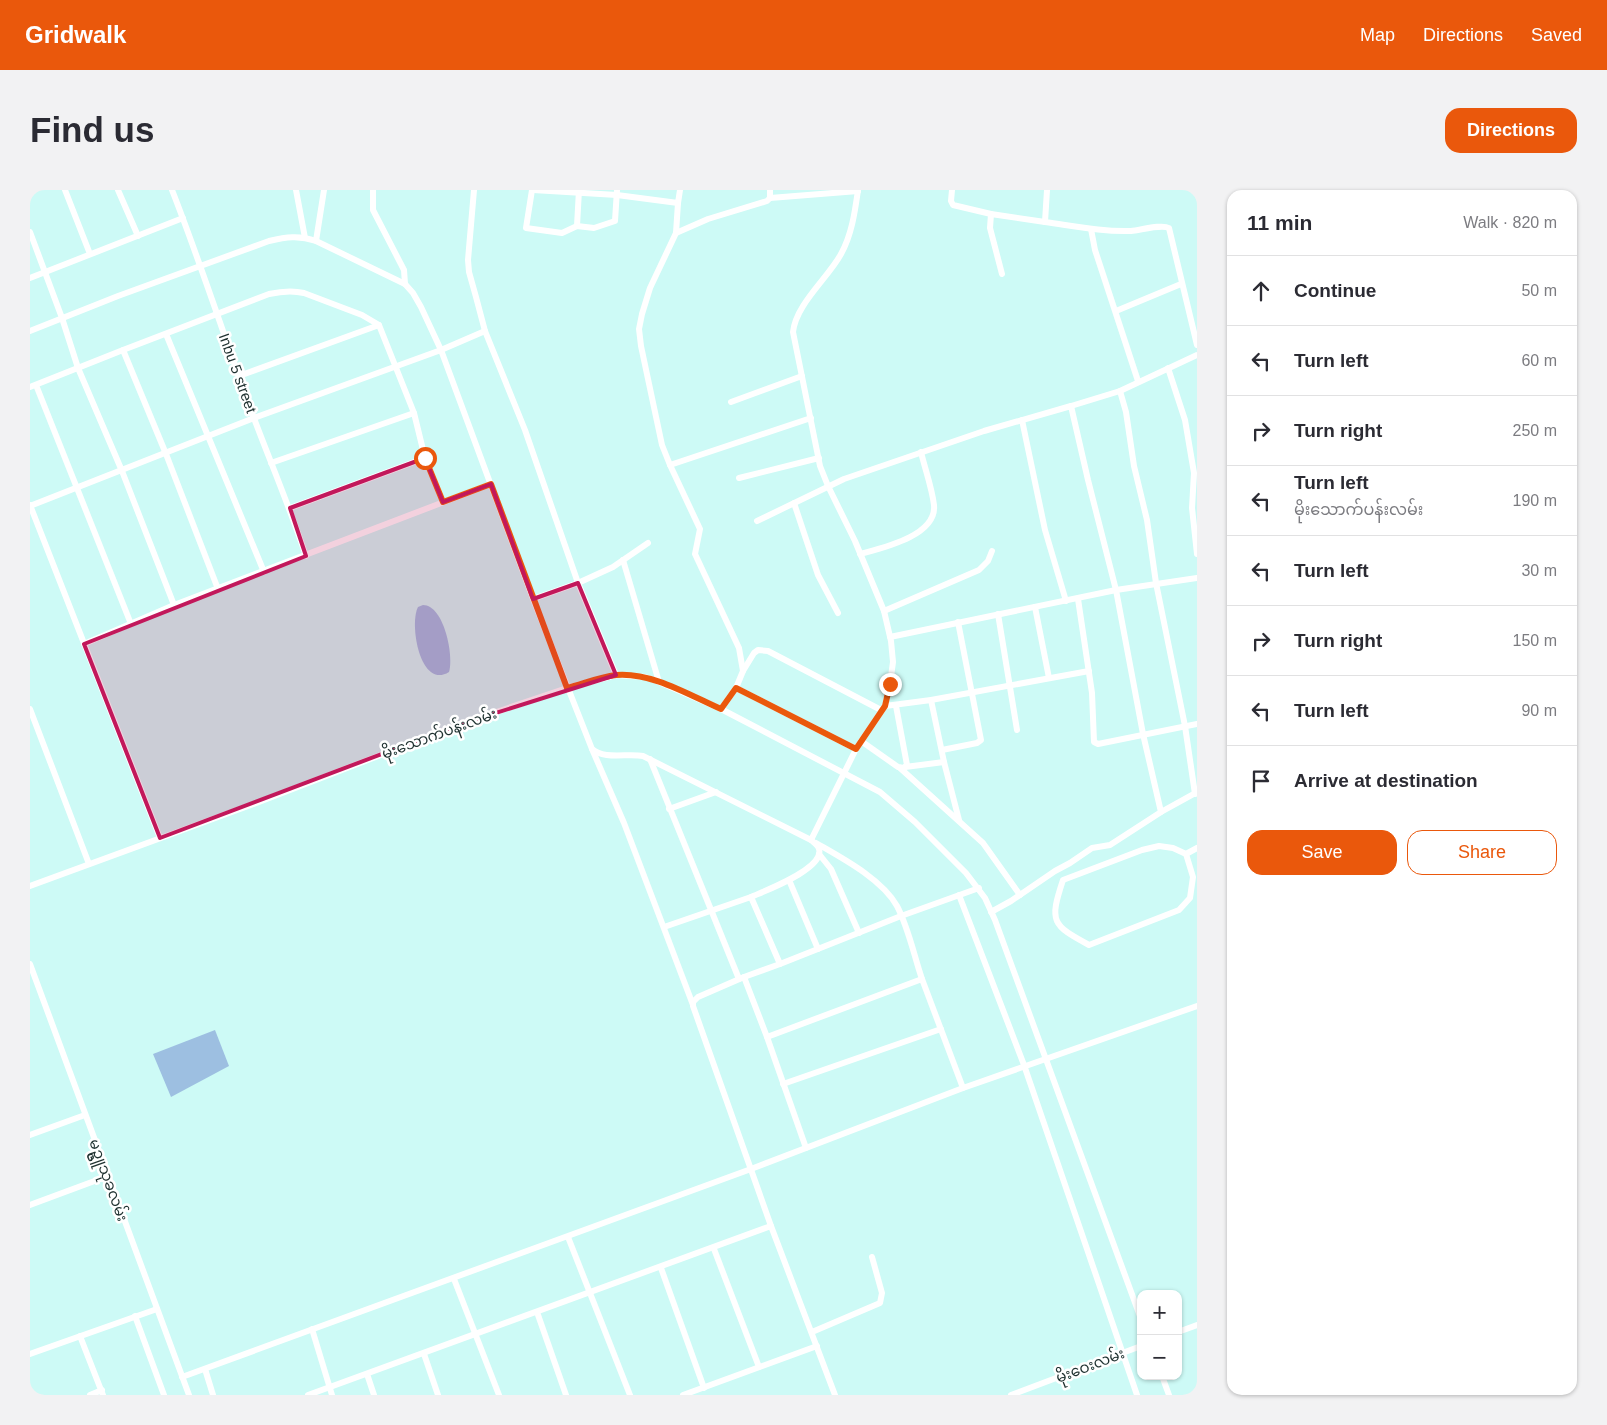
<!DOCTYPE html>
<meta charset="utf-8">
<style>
body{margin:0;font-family:Helvetica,"Noto Sans Myanmar",sans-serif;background:#f2f2f3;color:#2b2b33}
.controls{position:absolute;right:15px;bottom:15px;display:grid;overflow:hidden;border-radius:10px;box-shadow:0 1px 4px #0004}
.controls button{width:45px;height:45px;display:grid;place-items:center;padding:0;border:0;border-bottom:1px solid #e1e1e2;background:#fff;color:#2b2b33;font:25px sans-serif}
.stop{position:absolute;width:15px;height:15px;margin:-11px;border:4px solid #ea580c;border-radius:50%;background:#fff}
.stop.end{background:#ea580c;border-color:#fff;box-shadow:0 1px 5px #0008}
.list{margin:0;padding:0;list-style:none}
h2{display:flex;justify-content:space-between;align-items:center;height:65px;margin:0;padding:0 20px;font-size:21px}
h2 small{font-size:16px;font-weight:400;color:#7c7c81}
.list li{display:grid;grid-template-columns:32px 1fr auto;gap:15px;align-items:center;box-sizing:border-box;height:70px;padding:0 20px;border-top:1px solid #e1e1e2}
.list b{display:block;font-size:19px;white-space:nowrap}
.list p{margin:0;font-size:16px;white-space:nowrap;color:#7c7c81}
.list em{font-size:16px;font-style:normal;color:#7c7c81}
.actions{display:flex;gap:10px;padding:15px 20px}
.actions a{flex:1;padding:11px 0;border:1px solid #ea580c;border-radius:15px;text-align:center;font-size:18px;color:#ea580c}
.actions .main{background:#ea580c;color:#fff}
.icon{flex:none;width:28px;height:28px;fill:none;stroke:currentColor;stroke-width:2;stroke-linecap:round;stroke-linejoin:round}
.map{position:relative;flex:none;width:1167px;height:1205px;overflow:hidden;border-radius:15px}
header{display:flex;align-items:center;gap:30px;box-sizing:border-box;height:70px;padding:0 25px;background:#ea580c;color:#fff}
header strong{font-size:24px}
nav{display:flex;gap:28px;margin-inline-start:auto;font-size:18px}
.intro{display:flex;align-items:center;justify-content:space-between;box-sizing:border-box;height:120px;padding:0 30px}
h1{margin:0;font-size:35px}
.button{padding:12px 22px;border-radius:15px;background:#ea580c;color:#fff;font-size:18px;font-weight:700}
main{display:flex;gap:30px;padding:0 30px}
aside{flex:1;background:#fff;border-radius:15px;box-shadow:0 1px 4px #0004}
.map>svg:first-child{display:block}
.water{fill:#9dbfe1}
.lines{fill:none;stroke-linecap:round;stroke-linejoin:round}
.minor{stroke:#fff;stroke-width:6}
.route{stroke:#ea580c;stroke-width:6}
.marked{fill:#c2185b;fill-opacity:0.2;stroke:#c2185b;stroke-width:4;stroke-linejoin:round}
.labels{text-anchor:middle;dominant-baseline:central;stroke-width:5;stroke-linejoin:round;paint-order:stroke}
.street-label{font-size:15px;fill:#1f3130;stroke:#fff}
</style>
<header>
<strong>Gridwalk</strong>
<nav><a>Map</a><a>Directions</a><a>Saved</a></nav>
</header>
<div class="intro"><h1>Find us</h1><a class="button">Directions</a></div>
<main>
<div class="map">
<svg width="1167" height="1205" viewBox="0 0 1167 1205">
<rect width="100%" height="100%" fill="#cdfaf6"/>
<g class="water">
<path d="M393,415C414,415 424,466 419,482C390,500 379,434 388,417Z"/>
<polygon points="185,840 199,876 141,907 123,864"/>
</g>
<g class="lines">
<g class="minor">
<polyline points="35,0 60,64"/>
<polyline points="88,0 108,46"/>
<path d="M142,0C171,74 195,149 222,223C240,271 260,318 276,366"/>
<polyline points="266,0 275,48"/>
<polyline points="343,0 343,20 374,80 375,94"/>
<polyline points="444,0 438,70 439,82 446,107 455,141 495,240 548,393 503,409"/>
<polyline points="502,0 496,38 532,43 547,36 564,38 585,31 587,0"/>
<polyline points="503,0 587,5 648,13 650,0"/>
<polyline points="922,0 921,11 923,15 961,24 1015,32"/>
<path d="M1017,0L1015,32C1044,36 1072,42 1101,41C1111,40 1132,34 1139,38L1167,155"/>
<polyline points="740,8 828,1"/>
<polyline points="648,13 646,43 620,98 612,124 609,139 611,156 632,255 640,275 670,339 665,364 709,458 713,481 706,498 691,519"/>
<polyline points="961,24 960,38 972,84"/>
<polyline points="547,36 549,0"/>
<polyline points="1061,39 1065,60 1108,191"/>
<polyline points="0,42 32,128 48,178 92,281 144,415"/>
<polyline points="646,43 678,29 737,11 740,8 740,0"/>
<polyline points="286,51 294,0"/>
<polyline points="0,88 153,28"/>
<polyline points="1086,121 1151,94"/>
<path d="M0,141L88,106L239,51C256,47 269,45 286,51L375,94L383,103L391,117L411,160L503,409L562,559C574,570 598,563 613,566L781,650L826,559L855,516L860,494L863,472L861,451L854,421L825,351L798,296L790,276L763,142C766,114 798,88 811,64C822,44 825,21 828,0"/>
<polyline points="136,144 234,382"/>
<polyline points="93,160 136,264 188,399"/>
<polyline points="1138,178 1155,230 1164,283 1162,318 1167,364"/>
<polyline points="209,186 349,135"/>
<polyline points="6,195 101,434"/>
<path d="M0,197L93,160L239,104C252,101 262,100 274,103L332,125L349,135L384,223L395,268L413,312"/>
<polyline points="1090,201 1096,222 1104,276 1117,330 1126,393 1155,536 1165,604"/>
<polyline points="701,212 772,186"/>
<polyline points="1041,216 1090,201 1167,165"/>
<polyline points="992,230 1015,340 1036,411"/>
<polyline points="241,273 384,223"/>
<polyline points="640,275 781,228"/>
<polyline points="709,288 789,268"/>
<polyline points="764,313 788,385 808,423"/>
<polyline points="0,315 130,648"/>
<polyline points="0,316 224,228 411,160 455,141"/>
<polyline points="260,318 395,268"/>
<polyline points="727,331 814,289 954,241 1041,216 1058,290 1086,400 1113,544 1131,622 1080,655 1062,658 1040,673 1025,681 981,711 961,722"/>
<path d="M830,364C852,358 907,346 904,315C902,298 895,279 891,262"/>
<polyline points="593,370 629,492"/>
<polyline points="1048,409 1062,503 1064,552 1068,554 1167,534"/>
<polyline points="1005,417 1019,488"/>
<polyline points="854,421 949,380 958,371 962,361"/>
<polyline points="968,424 987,540"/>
<polyline points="860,447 1086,400 1167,388"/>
<polyline points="54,454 144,415 461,294"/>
<polyline points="713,481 724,463 728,460 738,461 851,520"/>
<polyline points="586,485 548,393 583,377 618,353"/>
<polyline points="706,498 826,559"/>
<polyline points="901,510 914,572 929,630"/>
<polyline points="855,516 901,510 1059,481"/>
<polyline points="0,519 59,674"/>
<polyline points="831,551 868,577 874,578 877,575 866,516"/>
<polyline points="562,559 594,633 663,815"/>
<polyline points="912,560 947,553 951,550 928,432"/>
<polyline points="620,569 709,789"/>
<polyline points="875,577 914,572"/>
<polyline points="870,578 953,653 990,705"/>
<polyline points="639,619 686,602"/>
<polyline points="1131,622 1167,602"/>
<path d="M786,653C812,668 852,689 867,716C879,739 884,766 892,789"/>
<path d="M1129,656L1143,658L1156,664L1163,687L1160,708L1149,720L1059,755C1022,735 1019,732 1033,690L1112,660Z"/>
<polyline points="789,664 801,679 829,743"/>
<polyline points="1156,664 1167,658"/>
<polyline points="759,690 788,759"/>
<polyline points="0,696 229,612 431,534 537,498 586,485 615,487 629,492 691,519 850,602 885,632 936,683 955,708 965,730 1111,1129"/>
<polyline points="929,705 994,875 1107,1205"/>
<polyline points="634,737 721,707"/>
<polyline points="0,774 159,1205"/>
<polyline points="750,774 871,726 949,698"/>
<polyline points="714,787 668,807 663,812 663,816 741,1036 805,1205"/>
<path d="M737,847L714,787L750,774L721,707C734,701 795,679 789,659C788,655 783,652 781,650"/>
<polyline points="753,894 911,839"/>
<polyline points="0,945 55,925"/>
<polyline points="776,958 737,847 892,789 933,898"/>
<polyline points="0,1015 78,986"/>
<polyline points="538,1047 600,1205"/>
<polyline points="684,1059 729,1177"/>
<polyline points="631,1078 674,1198"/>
<polyline points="424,1089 469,1205"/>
<polyline points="507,1122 536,1205"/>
<polyline points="105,1126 134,1205"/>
<polyline points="282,1139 302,1205"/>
<polyline points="782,1142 850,1113 852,1103 842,1067"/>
<polyline points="1148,1142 1167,1135"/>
<polyline points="50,1146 73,1205"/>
<polyline points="0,1164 127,1119"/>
<polyline points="394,1164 408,1205"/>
<polyline points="175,1179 183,1205"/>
<polyline points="337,1184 344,1205"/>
<polyline points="1132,1186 1139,1205"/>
<polyline points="152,1187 721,979 933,898 1167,816"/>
<polyline points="60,1205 72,1200"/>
<polyline points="278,1205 741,1036"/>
<polyline points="653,1205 787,1156"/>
<polyline points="981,1205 1111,1156"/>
</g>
</g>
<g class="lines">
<path class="route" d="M395,268L413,312L461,294L537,498C553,494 569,487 586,485C622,482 659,505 691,519L706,498L826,559L855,516L860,494"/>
</g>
<path class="marked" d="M395,268L413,312L461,294L503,409L548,393L586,485L431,534L130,648L54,454L276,366L260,318Z"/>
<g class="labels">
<g class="street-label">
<text transform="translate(208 183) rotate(70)">Inbu 5 street</text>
<text transform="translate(409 543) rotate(-20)">မိုးသောက်ပန်းလမ်း</text>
<text transform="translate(79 990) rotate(70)">မဥ္ဇူသုခလမ်း</text>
<text transform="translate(1060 1175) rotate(-21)">မိုးဝေးလမ်း</text>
</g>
</g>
</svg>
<div class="controls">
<button>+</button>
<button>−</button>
</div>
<div class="stop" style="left:395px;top:268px"></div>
<div class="stop end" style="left:860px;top:494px"></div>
</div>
<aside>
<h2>11 min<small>Walk · 820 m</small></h2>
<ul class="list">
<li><svg class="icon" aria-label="ahead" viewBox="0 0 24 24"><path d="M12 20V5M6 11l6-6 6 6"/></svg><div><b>Continue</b></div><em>50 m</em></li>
<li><svg class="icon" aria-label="left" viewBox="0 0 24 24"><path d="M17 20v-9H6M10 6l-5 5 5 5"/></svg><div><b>Turn left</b></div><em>60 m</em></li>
<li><svg class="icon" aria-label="right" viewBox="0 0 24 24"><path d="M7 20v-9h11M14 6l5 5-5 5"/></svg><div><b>Turn right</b></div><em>250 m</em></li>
<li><svg class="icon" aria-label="left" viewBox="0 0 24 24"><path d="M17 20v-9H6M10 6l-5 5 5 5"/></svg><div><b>Turn left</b><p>မိုးသောက်ပန်းလမ်း</p></div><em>190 m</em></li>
<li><svg class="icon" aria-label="left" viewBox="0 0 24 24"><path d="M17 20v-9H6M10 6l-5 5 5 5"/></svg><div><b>Turn left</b></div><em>30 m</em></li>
<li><svg class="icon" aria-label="right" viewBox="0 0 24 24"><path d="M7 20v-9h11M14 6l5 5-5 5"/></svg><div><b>Turn right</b></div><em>150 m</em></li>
<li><svg class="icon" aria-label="left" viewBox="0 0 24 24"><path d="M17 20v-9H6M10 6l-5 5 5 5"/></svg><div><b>Turn left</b></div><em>90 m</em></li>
<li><svg class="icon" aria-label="arrive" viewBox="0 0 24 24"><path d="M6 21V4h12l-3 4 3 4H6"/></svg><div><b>Arrive at destination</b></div></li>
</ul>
<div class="actions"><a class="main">Save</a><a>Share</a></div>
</aside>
</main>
